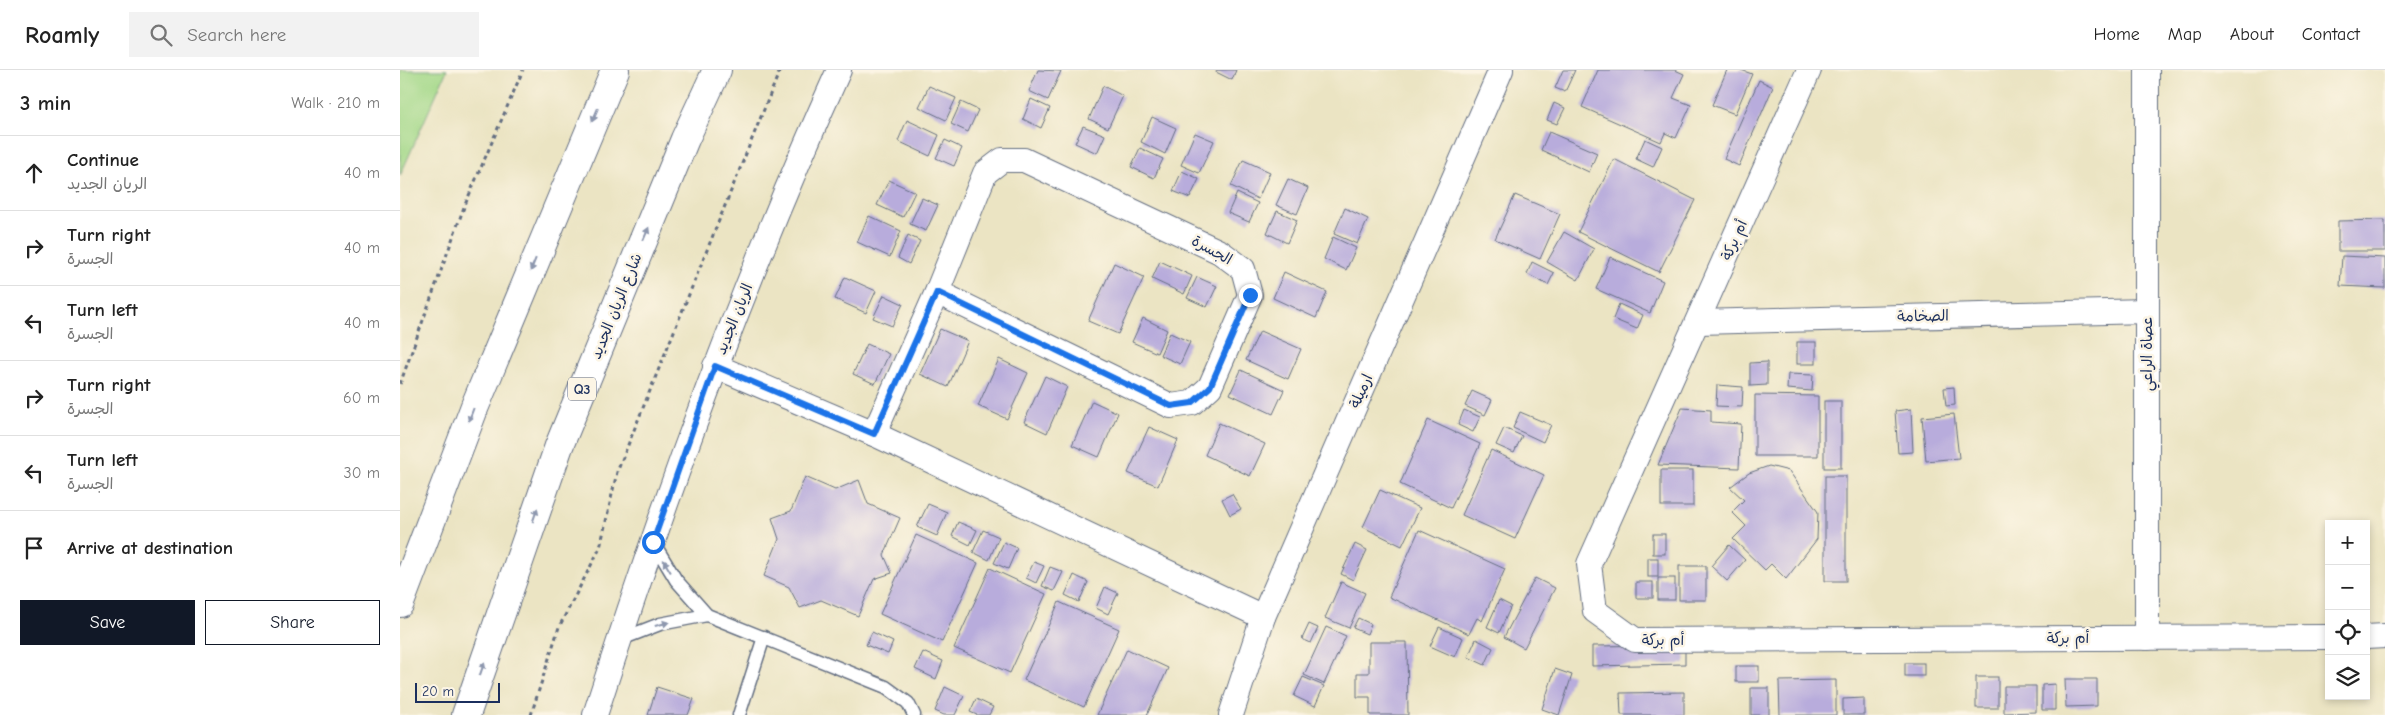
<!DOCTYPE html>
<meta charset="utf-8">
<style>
body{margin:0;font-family:"Comic Neue","Playpen Sans Arabic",sans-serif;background:#f2f2f2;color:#222}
.controls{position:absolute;right:15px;bottom:15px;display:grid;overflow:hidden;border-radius:0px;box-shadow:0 2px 8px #0003}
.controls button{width:45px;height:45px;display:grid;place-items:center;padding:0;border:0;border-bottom:1px solid #e0e0e0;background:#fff;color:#222;font:25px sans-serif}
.scale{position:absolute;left:15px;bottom:12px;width:85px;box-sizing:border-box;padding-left:5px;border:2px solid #1b2f5e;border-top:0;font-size:14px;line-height:18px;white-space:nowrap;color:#1b2f5e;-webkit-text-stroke:4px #fcf5e5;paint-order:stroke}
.stop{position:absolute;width:15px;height:15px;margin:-11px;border:4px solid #1a73e8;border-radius:50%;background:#fff}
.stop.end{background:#1a73e8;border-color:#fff;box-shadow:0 1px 5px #0008}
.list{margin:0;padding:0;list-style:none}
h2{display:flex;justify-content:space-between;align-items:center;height:65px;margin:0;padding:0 20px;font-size:21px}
h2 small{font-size:16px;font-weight:400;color:#767676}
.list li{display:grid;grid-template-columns:32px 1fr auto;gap:15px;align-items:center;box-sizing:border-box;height:75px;padding:0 20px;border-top:1px solid #e0e0e0}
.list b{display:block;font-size:19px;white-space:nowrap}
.list p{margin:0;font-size:16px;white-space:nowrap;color:#767676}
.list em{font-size:16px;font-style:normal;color:#767676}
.actions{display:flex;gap:10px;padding:15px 20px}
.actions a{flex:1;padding:11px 0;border:1px solid #111827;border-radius:0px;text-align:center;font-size:18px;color:#111827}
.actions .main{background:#111827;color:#fff}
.icon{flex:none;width:28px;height:28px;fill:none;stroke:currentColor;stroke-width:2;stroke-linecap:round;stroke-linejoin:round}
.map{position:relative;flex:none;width:1985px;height:645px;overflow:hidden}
header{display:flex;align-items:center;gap:30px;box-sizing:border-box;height:70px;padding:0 25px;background:#fff;border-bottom:1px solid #e0e0e0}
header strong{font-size:24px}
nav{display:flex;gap:28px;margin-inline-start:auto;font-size:18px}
.search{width:350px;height:45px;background:#f2f2f2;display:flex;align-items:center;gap:12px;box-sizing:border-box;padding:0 18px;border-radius:0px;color:#767676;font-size:19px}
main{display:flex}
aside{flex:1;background:#fff}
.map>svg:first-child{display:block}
.green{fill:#a3d888;stroke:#5f8473}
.building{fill:#b8acdc}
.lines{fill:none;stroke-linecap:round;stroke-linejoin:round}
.service-casing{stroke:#646e81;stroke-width:15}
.minor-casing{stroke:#646e81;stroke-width:26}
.trunk-casing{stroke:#646e81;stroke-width:30}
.path{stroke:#646e81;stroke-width:3;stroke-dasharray:4 4;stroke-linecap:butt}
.service{stroke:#fff;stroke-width:12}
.minor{stroke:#fff;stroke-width:24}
.trunk{stroke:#fff;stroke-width:28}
.oneway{fill:#8d97ae}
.route{stroke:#1a73e8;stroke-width:6}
.labels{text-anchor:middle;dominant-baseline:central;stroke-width:5;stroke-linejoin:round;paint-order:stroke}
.shield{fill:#fcf5e5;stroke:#5e6a86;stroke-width:1}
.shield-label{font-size:14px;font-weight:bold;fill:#1b2f5e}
.street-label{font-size:15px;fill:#1b2f5e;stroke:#fcf5e5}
</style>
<header>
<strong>Roamly</strong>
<div class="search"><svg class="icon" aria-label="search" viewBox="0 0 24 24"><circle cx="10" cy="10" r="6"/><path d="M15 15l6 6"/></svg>Search here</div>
<nav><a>Home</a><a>Map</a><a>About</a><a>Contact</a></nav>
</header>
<main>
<aside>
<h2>3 min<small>Walk · 210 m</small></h2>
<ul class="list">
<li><svg class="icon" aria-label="ahead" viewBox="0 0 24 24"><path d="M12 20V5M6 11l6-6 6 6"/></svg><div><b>Continue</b><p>الريان الجديد</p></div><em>40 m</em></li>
<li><svg class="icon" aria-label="right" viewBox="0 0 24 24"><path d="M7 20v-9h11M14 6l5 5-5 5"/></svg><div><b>Turn right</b><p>الجسرة</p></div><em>40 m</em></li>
<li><svg class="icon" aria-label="left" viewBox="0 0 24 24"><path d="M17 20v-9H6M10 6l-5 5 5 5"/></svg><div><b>Turn left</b><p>الجسرة</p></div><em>40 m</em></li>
<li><svg class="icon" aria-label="right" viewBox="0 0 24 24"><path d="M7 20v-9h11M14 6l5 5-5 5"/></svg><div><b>Turn right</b><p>الجسرة</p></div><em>60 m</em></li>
<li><svg class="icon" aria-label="left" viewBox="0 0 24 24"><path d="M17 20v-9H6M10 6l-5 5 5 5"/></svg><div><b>Turn left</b><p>الجسرة</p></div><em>30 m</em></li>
<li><svg class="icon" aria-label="arrive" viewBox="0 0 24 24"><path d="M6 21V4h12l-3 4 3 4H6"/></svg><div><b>Arrive at destination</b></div></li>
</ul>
<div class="actions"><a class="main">Save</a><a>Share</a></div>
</aside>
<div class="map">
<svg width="1985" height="645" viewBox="0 0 1985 645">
<rect width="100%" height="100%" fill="#fcf5e5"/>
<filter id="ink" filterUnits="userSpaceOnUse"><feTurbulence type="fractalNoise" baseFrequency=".02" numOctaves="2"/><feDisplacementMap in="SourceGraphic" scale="10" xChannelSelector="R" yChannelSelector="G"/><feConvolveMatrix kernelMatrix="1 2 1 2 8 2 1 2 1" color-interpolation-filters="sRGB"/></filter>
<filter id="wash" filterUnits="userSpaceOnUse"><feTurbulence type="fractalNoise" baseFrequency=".0096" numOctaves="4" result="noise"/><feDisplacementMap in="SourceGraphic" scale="20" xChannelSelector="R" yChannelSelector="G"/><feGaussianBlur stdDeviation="1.12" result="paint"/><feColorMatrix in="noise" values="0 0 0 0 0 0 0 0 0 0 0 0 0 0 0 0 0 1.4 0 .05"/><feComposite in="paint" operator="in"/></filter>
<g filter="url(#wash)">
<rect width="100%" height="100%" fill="#ebe4c3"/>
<polygon class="green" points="0,0 47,0 0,106"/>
<g id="blocks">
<g class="building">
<polygon points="638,0 661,1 648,30 629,21"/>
<polygon points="817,0 836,0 832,10 816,2"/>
<polygon points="1163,0 1175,0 1165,22 1155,18"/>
<polygon points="1198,0 1275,0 1284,4 1273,28 1291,35 1276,68 1265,63 1261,72 1182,37"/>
<polygon points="1327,0 1341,0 1352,4 1335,44 1312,35"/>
<polygon points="1359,10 1373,17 1339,96 1324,89"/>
<polygon points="529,16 556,28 546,50 519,37"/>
<polygon points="703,16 723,26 708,58 689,49"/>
<polygon points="631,29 650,38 641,58 623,49"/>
<polygon points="561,32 578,40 568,62 551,54"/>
<polygon points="1154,33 1165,38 1157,54 1147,50"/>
<polygon points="752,47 776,58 765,84 741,72"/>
<polygon points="507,50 539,65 530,86 498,71"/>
<polygon points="683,56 705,65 697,83 675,73"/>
<polygon points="1149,62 1197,83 1189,102 1141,80"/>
<polygon points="795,63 814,71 799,103 781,95"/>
<polygon points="1245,69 1262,77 1253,97 1236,89"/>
<polygon points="545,70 562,78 554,96 536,88"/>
<polygon points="740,78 763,89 754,108 731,97"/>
<polygon points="1214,89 1295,130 1259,202 1178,162"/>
<polygon points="843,90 870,102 858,129 831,116"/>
<polygon points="782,101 799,109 790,128 773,121"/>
<polygon points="888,109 908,118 897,144 876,135"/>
<polygon points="489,110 515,122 503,147 477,135"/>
<polygon points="837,123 858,133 849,152 828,143"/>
<polygon points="1115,125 1160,144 1140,189 1095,169"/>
<polygon points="522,128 538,135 526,161 510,154"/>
<polygon points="945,138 968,149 957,174 934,164"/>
<polygon points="877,141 897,150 887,173 867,163"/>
<polygon points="469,146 501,161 490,187 457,172"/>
<polygon points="1985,150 1985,181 1938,181 1938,151"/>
<polygon points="1164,162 1194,179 1178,210 1147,192"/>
<polygon points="508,165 520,171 509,194 498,188"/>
<polygon points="933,167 956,178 946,200 924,189"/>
<polygon points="1942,186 1985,188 1985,218 1940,216"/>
<polygon points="1210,187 1263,211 1250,243 1196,219"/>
<polygon points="760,191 792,206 784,224 752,209"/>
<polygon points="1132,192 1154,203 1148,215 1127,204"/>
<polygon points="714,193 744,207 718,264 688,251"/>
<polygon points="884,202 927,222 916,248 873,228"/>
<polygon points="445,207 476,221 466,243 435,229"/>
<polygon points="797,207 817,216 807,237 787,228"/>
<polygon points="484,225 503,234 492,256 473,248"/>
<polygon points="1219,234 1243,245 1237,259 1213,249"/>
<polygon points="743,248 767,260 757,283 732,272"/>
<polygon points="540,259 568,271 548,317 520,304"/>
<polygon points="860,261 901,279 888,309 846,290"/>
<polygon points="770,263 790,272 780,294 760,285"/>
<rect x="1397" y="272" width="19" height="22"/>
<polygon points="467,274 489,284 475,314 453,304"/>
<polygon points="599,289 628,303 607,349 578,336"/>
<polygon points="1367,292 1367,315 1350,316 1350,293"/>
<polygon points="841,300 884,320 873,344 830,324"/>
<polygon points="1388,304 1413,305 1412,321 1387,319"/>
<polygon points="645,306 667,317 647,363 624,352"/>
<polygon points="1317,315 1343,317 1342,337 1316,336"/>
<polygon points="1554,317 1555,335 1546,336 1544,318"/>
<polygon points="1072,321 1092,330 1085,345 1065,336"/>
<polygon points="1355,325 1418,326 1418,386 1355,386"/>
<polygon points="692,331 718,343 699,387 672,375"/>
<rect x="1424" y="331" width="17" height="67"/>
<polygon points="1282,338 1311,340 1311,352 1341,354 1339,398 1258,395"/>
<polygon points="1511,339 1513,382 1498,383 1495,341"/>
<polygon points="1064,340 1080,347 1073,362 1058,355"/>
<polygon points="1120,342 1151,355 1143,372 1113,358"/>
<polygon points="1554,344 1559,388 1526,391 1522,347"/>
<polygon points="1028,350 1080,374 1051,438 1000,414"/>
<polygon points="819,353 865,374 850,406 805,385"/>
<polygon points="749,357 778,370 758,416 728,403"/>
<polygon points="1104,358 1122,366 1114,383 1096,375"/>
<polygon points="1091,380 1144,405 1115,469 1062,445"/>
<polygon points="1369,396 1389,401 1418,442 1417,469 1386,509 1371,494 1365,500 1333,469 1346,456 1332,442 1344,430 1330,417 1349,403"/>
<rect x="1261" y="400" width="32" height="36"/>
<rect x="1425" y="406" width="21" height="105"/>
<polygon points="405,407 435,420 459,410 468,434 500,448 484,485 492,503 474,509 458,546 421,530 400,538 389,517 364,506 379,469 372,448 391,441"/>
<polygon points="980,420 1020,438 1002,476 963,457"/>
<polygon points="832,424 841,439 830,445 822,429"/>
<polygon points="528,434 547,442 537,466 517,457"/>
<polygon points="558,452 577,460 570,475 552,466"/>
<polygon points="583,460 599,467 589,490 573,482"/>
<polygon points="1019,460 1105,499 1082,551 1077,548 1069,564 989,527"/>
<rect x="1253" y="464" width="12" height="20"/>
<polygon points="516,465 578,493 542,572 480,544"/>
<polygon points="604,472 617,478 608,499 594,493"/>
<polygon points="955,474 967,480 953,510 941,504"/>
<polygon points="1329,475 1345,490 1327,511 1311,496"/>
<rect x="1248" y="488" width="10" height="19"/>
<polygon points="634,492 644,496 636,513 626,508"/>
<rect x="1279" y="496" width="27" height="34"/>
<polygon points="650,497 663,502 654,521 642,516"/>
<polygon points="590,498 646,524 610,603 554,578"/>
<polygon points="674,505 688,512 679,532 665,525"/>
<polygon points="1135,508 1155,518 1124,578 1104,567"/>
<rect x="1258" y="508" width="17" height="22"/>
<polygon points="941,512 965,523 949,558 925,548"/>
<rect x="1236" y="512" width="17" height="16"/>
<polygon points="705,517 718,523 708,544 696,538"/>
<polygon points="1099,530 1111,536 1099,563 1087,557"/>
<polygon points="659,532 719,559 684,637 624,610"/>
<polygon points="958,548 971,554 967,564 953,558"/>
<polygon points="909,554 918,558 911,573 902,569"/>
<polygon points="926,557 946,566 924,614 904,605"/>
<polygon points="1039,557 1063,568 1055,587 1030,576"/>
<polygon points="472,562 493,572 488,584 466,575"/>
<polygon points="1076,569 1093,578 1085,595 1068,587"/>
<polygon points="969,572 1007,572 1008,645 970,645 970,627 957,627 957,603 969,603"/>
<polygon points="1285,575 1285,594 1192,596 1192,576"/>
<polygon points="727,579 768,598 747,645 697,645"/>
<polygon points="523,582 543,591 536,609 515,599"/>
<rect x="1505" y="593" width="19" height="13"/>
<rect x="1336" y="596" width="23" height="16"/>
<polygon points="1155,599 1172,605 1159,645 1142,639"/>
<polygon points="903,607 924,616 915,636 894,626"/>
<rect x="1576" y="607" width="22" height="31"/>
<polygon points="1665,609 1697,609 1697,636 1666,637"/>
<polygon points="1436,610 1436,645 1380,645 1379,611"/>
<polygon points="1655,614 1655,640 1642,640 1642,615"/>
<polygon points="1604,616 1636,616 1636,642 1604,643"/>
<polygon points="257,617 294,629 288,645 248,645"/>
<polygon points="545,617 564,626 555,645 544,645 535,641"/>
<rect x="1351" y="618" width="18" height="27"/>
<polygon points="1284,622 1284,645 1221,645 1220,623"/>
<polygon points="1464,628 1464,645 1443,645 1443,629"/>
<polygon points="576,629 593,637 589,645 577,645 570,642"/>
</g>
</g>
</g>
<g filter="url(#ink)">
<use href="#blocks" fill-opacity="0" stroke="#646e81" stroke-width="1"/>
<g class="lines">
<g class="service-casing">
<g id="service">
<polyline points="253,472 276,510 307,545 486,617 508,633 514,645"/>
<polyline points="219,570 260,554 307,545"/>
<polyline points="339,645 364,567"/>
</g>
</g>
<g class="minor-casing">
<g id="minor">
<polyline points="1409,0 1189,494 1195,541 1235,570 1929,567"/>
<polyline points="1298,252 1747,241"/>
<polyline points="315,296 474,364 863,547"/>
<polyline points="474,364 537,222 585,103 602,90 624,90 820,182 843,199 850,225 810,317 792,333 771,336 537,222"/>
<polyline points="1966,567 1985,566"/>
<polyline points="1747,568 1747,0"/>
<path d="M195,645C265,426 344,209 439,0"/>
<polyline points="831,645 863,547 1101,0"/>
</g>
</g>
<g class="trunk-casing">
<g id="trunk">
<polyline points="0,533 75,336 215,0"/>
<polyline points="66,645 159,376 285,69 317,0"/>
</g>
</g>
<g class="path">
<polyline points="0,314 64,137 123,0"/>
<polyline points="131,645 159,557 200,478 217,402 380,0"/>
</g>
<use href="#service" class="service"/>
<use href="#minor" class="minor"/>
<use href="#trunk" class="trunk"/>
</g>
<defs><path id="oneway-solid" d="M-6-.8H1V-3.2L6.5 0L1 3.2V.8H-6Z" transform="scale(1.25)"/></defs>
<g class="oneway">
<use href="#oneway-solid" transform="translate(195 45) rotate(113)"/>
<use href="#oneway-solid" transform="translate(246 164) rotate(-67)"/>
<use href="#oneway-solid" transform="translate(133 195) rotate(112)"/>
<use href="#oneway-solid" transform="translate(71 345) rotate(111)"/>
<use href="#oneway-solid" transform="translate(135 445) rotate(-71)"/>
<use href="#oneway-solid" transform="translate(267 496) rotate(-121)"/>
<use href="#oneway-solid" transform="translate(262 554) rotate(-15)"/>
<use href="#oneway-solid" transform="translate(82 599) rotate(-71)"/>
</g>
</g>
<g class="lines" filter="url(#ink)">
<polyline class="route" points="253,472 315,296 474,364 537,222 771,336 792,333 810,317 850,225"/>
</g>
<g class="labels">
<rect class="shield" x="168" y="307.5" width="28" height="23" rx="4"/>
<g class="shield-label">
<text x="182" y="319">Q3</text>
</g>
<g class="street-label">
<text transform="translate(1334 170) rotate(-66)">أم بركة</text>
<text transform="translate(812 180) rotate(29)">الجسرة</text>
<text transform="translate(216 236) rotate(-68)">شارع الريان الجديد</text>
<text transform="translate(1523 246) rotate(-1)">الصخامة</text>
<text transform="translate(334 249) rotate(-68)">الريان الجديد</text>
<text transform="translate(1747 284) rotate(-90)">عصاة الراعي</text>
<text transform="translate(961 321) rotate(-66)">ارميلة</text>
<text x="1668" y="568">أم بركة</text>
<text x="1263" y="570">أم بركة</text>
</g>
</g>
</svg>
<div class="controls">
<button>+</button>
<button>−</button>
<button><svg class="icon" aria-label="locate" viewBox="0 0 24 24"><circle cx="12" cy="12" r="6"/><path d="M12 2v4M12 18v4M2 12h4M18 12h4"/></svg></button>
<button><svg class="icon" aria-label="layers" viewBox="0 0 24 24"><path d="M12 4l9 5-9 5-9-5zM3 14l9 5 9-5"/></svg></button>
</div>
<div class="scale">20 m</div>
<div class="stop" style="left:253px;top:472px"></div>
<div class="stop end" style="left:850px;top:225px"></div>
</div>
</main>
